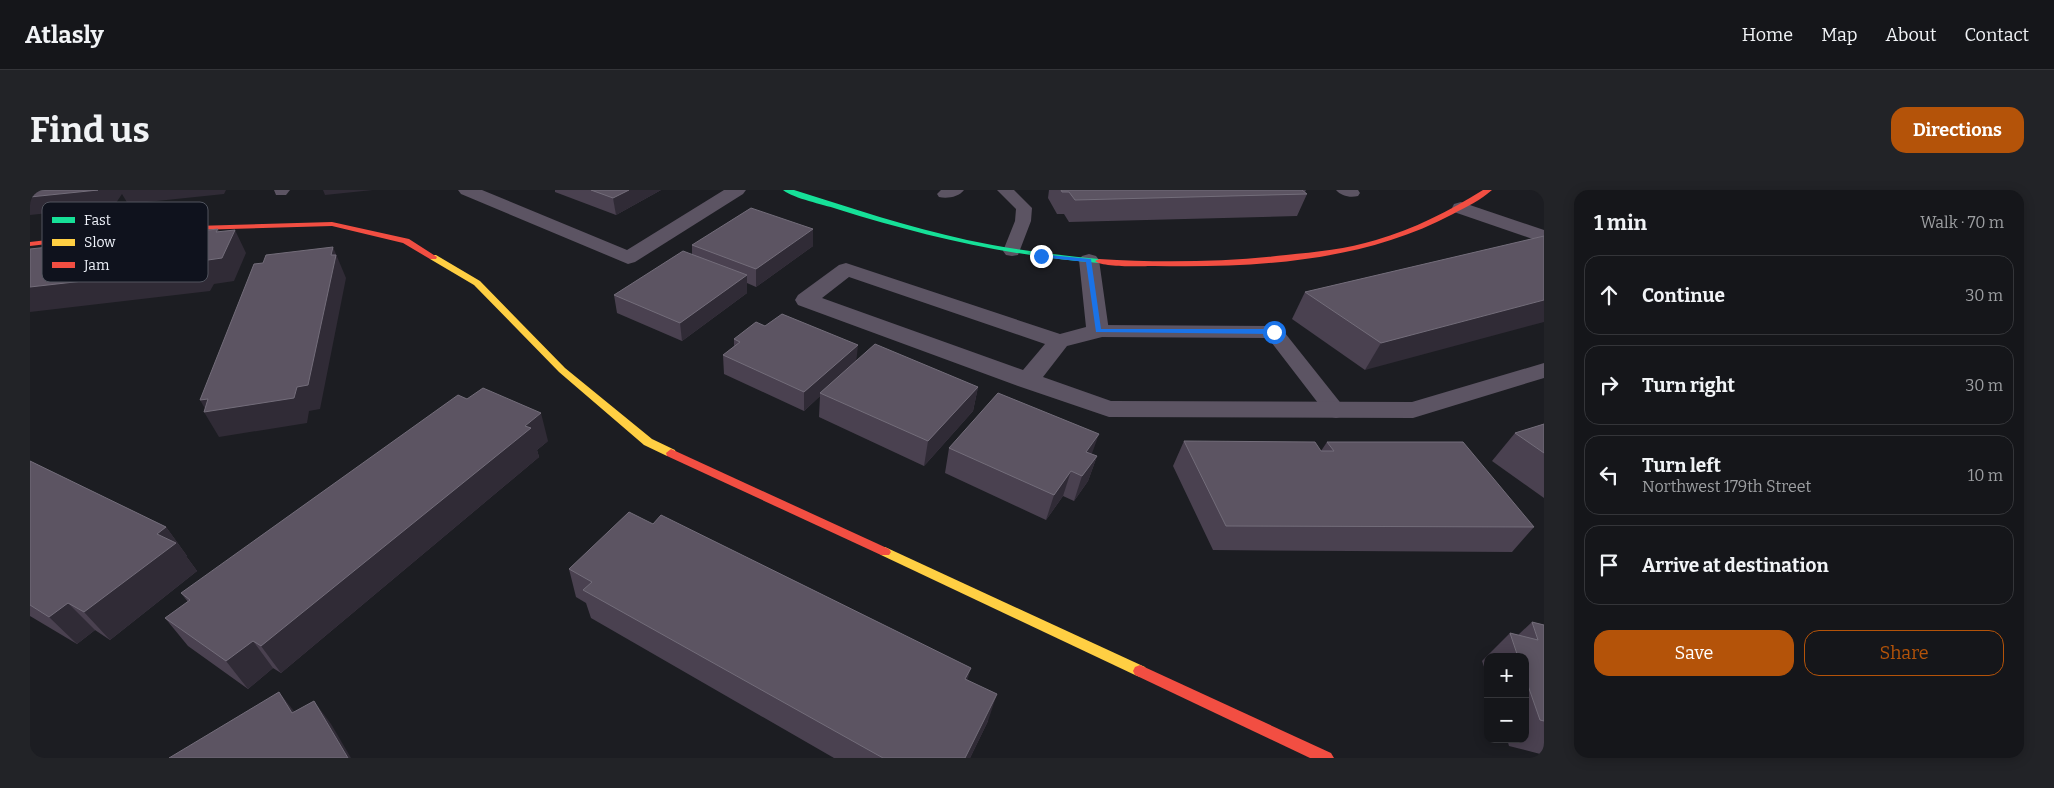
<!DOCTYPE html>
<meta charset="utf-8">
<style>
body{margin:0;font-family:Bitter,serif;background:#222327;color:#f1f3f6}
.controls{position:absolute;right:15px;bottom:15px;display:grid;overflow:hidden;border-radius:10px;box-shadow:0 2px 12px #0003}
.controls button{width:45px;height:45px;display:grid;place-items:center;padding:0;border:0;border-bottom:1px solid #343539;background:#15161a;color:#f1f3f6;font:25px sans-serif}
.stop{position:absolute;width:15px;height:15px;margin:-11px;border:4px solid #1a73e8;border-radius:50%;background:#fff}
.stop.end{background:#1a73e8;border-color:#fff;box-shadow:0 1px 5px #0008}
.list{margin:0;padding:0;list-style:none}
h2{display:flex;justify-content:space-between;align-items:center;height:65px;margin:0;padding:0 20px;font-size:21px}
h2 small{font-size:16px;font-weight:400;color:#9d9fa2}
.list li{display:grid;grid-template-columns:32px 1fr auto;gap:15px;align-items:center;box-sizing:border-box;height:80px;margin:0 10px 10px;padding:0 10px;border:1px solid #343539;border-radius:15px}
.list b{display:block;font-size:19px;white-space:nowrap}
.list p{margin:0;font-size:16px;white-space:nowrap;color:#9d9fa2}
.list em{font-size:16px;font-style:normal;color:#9d9fa2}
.actions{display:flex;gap:10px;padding:15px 20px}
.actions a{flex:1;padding:11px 0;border:1px solid #b45309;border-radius:15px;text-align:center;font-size:18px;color:#b45309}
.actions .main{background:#b45309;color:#fff}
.icon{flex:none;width:28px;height:28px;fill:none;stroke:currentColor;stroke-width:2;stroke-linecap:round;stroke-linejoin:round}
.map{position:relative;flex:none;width:1514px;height:568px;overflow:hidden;border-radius:15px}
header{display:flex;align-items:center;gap:30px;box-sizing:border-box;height:70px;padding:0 25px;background:#15161a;border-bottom:1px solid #343539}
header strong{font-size:24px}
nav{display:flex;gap:28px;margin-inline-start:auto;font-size:18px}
.intro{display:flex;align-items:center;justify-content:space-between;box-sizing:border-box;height:120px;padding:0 30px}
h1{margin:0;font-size:35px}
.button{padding:12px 22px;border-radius:15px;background:#b45309;color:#fff;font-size:18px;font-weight:700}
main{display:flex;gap:30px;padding:0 30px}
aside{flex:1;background:#15161a;border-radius:15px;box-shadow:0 2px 12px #0003}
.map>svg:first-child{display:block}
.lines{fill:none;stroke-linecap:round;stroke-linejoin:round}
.lane{fill:#5c5463;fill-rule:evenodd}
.street{fill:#5c5463;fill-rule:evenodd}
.fast{fill:#16e098;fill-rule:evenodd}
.slow{fill:#ffcf43;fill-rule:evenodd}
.jam{fill:#f24e42;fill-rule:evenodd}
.wall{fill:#4a4150}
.shaded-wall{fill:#302b36}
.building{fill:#5c5462;stroke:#736d7a}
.route{fill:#1a73e8}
.key{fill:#0f121d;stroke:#52555f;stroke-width:1}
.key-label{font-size:14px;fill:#eff2fa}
</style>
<header>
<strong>Atlasly</strong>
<nav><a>Home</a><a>Map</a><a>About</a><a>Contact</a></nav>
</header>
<div class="intro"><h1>Find us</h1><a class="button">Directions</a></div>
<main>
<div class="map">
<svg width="1514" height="568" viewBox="0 0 1514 568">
<rect width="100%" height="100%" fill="#1c1d22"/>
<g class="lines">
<g class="lane">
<polygon points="244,0 260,0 256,5 246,5"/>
<path d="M911,0H934C929,7 917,9 909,7L907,4Z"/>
<polygon points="967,0 984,0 1002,18 1001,31 988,65 982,66 976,65 973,61 985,31 986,19"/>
<path d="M1306,0H1328L1330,3L1328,6C1320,8 1311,6 1306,0Z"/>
<polygon points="1068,135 1244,136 1251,138 1317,221 1314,226 1306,228 1298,226 1238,148 1068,147 1061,145 1058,141 1061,137"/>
</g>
<g class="street">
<polygon points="428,0 452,0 597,60 694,0 716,0 713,4 605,72 598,74 431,4"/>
<polygon points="1431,12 1514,40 1514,53 1424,22 1422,18 1424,14"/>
<path d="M1059,64L1066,66L1069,70L1079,141L1076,146L1037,156L1013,187L1081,211L1382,212L1514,173V188L1383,228L1079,227L988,196L768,115L765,110L768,105L809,75L816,73L1030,144L1056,137L1049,70L1052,66ZM819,87L1015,154L993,180L792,108Z"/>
</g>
<path class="fast" d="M753,0H764C821,18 878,37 937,50C980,59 1025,65 1069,69L1073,71L1069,73C979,66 893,46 807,19C792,14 765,9 753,0Z"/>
<g class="slow">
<polygon points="400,65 406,65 450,91 535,178 622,249 645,260 646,263 645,266 637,266 614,255 529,182 444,95 400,69"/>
<polygon points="855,357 1115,477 1117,481 1115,485 1110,487 1105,485 851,365 849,362 851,359"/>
</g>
<g class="jam">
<path d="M1453,0H1462C1451,10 1436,17 1423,24C1333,72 1225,78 1124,76C1112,76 1074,78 1065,71L1069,69C1131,73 1194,72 1256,65C1286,62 1317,59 1346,50C1384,39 1419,21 1453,0Z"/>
<polygon points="302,32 379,49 407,67 406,69 400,69 373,53 302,36 130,41 0,56 0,52 130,37"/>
<polygon points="641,259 859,359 861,362 859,365 851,365 637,266 636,263"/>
<polygon points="1110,475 1301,563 1304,568 1280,568 1105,485 1103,481 1105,477"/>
</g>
</g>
<g class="wall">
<polygon points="525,0 631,0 586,25 525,2"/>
<polygon points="1019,0 1276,0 1275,2 1277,4 1267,26 1039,32 1034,24 1027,24 1018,8"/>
<polygon points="1514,46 1335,180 1262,129 1275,102"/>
<polygon points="662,55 783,56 726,97 717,93 717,103 652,151 587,123 584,105 662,65"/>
<polygon points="704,149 827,170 948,197 943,221 894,276 789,227 790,206 774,221 694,184 693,165 704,156"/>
<polygon points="1514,234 1514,308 1462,271 1485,243"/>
<polygon points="518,251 507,260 509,267 251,483 243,478 218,499 158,456 135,428 158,412 151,403"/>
<polygon points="1154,251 1291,261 1297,252 1504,337 1482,362 1183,360 1143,276"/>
<polygon points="919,258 1062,265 1067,266 1058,291 1044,311 1033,306 1016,330 915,283"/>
<polygon points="0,271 136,337 157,366 156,366 167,381 80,450 65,440 47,454 0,426"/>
<polygon points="539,379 937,490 958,531 940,568 804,568 561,428 556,413 546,407"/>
<polygon points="1502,432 1514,435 1514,565 1479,556 1477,549 1495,549 1495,467 1458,467 1458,488 1452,471 1480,443 1488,445"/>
</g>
<g class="shaded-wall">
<polygon points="68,0 196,0 194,4 98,14 92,4 84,16 0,25 0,7"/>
<polygon points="293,0 343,0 295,5"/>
<polygon points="599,0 631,0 586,25 583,8"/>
<polygon points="188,39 197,57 205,40 216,63 204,91 184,94 180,101 0,122 0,97 171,71"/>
<polygon points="783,39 783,56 726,97 726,79"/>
<polygon points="303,57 316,88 290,219 279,221 277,233 189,247 174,222 177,222 170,210 301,65"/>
<polygon points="717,85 717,103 652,151 650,133"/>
<polygon points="1514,110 1514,132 1335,180 1351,153"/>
<polygon points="828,155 826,174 790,203 790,206 774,221 774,202"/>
<polygon points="948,197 943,221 894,276 898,251"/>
<polygon points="511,223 518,251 507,260 509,267 251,483 231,456"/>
<polygon points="1069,244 1060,269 1056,262"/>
<polygon points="1067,266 1058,291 1044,311 1052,286"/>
<polygon points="1041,281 1033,306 1016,330 1024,305"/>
<polygon points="136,337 157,366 156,366 167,381 80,450 54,422 127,344"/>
<polygon points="38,413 65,440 47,454 19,427"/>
<polygon points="223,451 243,478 218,499 196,471"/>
<polygon points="941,478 933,505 935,489"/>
<polygon points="249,502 267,525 262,523"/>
<polygon points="967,504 958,531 940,568 935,568"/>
<polygon points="284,511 301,534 321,568 318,568"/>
</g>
<g class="building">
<polygon points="0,0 68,0 0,7"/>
<polygon points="561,0 599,0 583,8"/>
<polygon points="1031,0 1272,0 1277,4 1045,10 1039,2 1032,2"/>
<polygon points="721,18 783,39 726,79 662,55"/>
<polygon points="188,39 186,42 205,40 192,68 171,71 168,78 0,97 0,59"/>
<polygon points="1514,46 1514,110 1351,153 1275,102"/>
<polygon points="303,57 301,65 306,65 278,195 267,197 264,208 174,222 178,209 170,210 224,74 233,73 236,65"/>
<polygon points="653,61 717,85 650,133 584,105"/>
<polygon points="752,124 828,155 774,202 693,165 710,152 704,149 726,132 735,136"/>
<polygon points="845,154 948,197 898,251 790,203"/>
<polygon points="453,198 511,223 495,236 501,238 231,456 223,451 196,471 135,428 160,410 151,403 428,205 437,209"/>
<polygon points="968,203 1069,244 1056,262 1067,266 1052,286 1041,281 1024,305 919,258"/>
<polygon points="1514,234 1514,263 1485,243"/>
<polygon points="1154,251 1285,252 1291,261 1304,261 1297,252 1433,252 1504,337 1196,336"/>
<polygon points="0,271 136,337 127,344 146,353 54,422 38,413 19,427 0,415"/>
<polygon points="599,322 623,334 631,325 941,478 935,489 967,504 935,568 853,568 553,400 562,392 539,379"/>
<polygon points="1502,432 1514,435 1514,531 1510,530 1495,487 1495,467 1488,467 1480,443 1508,450"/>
<polygon points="249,502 262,523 284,511 318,568 139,568"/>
</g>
<polygon class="route" points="1009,64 1061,69 1071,139 1244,139 1247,142 1244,144 1066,142 1056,72 1011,67"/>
<rect x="12" y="12" width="166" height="80" rx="8" class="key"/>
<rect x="22" y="27" width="23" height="6" fill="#16e098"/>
<rect x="22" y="49" width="23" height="7" fill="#ffcf43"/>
<rect x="22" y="72" width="23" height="6" fill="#f24e42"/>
<g class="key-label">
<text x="54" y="35">Fast</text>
<text x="54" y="57">Slow</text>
<text x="54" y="80">Jam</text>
</g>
</svg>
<div class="controls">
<button>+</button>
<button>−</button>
</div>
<div class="stop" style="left:1244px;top:142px"></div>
<div class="stop end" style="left:1011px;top:66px"></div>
</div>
<aside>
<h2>1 min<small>Walk · 70 m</small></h2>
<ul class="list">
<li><svg class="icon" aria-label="ahead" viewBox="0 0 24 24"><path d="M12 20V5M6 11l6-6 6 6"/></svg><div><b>Continue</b></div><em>30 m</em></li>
<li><svg class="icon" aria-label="right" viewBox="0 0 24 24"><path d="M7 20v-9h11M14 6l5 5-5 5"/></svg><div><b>Turn right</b></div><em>30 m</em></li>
<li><svg class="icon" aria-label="left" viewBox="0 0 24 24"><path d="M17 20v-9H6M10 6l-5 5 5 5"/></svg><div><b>Turn left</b><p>Northwest 179th Street</p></div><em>10 m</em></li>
<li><svg class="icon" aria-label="arrive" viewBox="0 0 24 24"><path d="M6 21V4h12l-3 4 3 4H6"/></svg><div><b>Arrive at destination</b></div></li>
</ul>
<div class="actions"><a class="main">Save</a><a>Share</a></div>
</aside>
</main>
